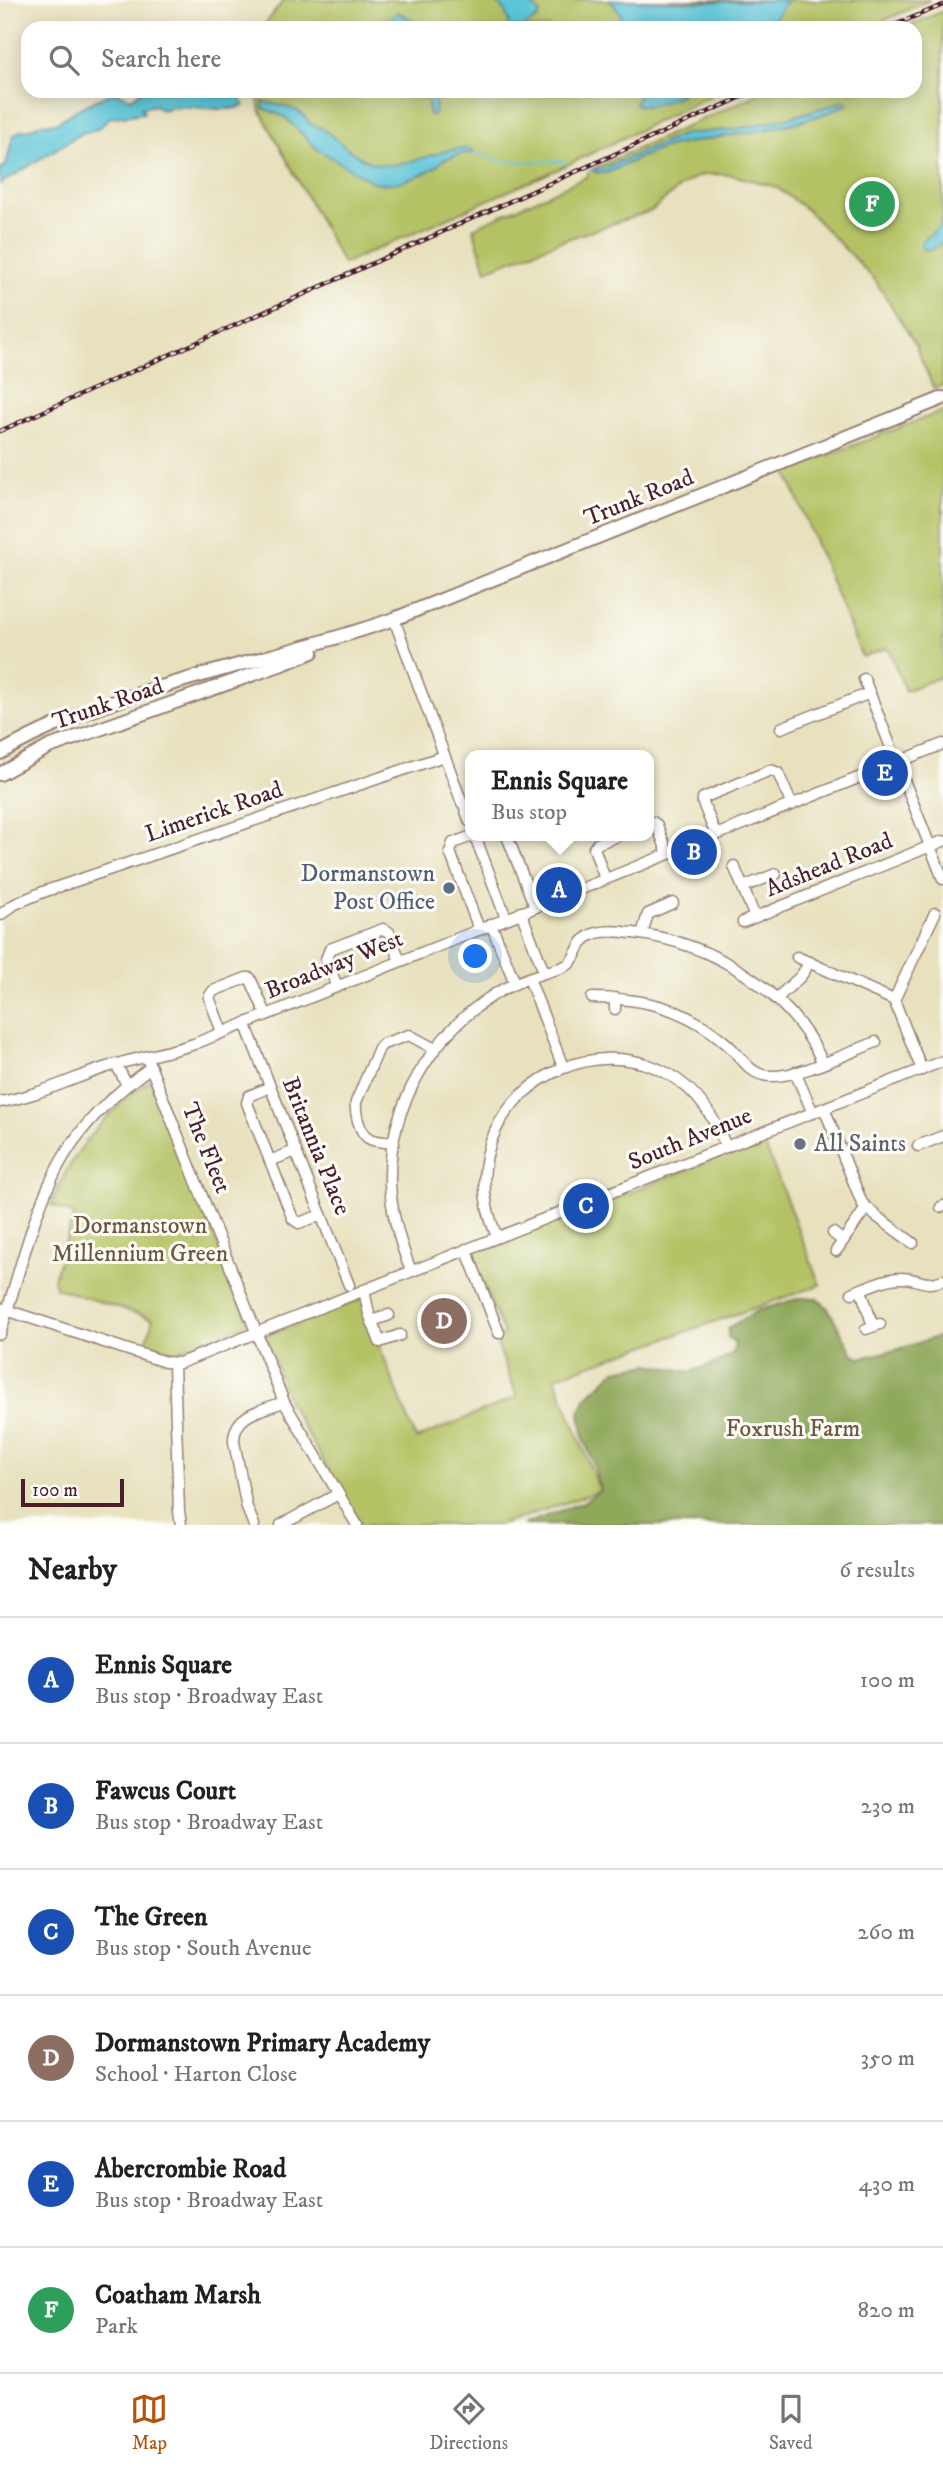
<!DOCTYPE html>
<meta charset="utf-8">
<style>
body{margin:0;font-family:"IM FELL DW Pica",serif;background:#f2f2f2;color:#202124}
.scale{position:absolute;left:21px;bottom:18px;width:103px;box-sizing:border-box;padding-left:7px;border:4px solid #4a1f2b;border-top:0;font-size:19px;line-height:24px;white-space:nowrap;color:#4a1f2b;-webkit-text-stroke:5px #fdfcf7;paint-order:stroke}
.you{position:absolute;left:476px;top:957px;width:24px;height:24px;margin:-18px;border:5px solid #fff;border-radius:50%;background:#1a73e8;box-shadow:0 0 0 10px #1a73e833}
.badge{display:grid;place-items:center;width:46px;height:46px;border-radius:50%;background:#b45309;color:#fff;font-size:23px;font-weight:700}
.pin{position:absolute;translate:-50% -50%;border:4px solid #fff;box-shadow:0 2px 7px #0006}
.popup{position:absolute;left:465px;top:750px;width:189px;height:91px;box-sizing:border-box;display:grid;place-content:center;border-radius:14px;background:#fff;filter:drop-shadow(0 2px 5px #0005);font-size:23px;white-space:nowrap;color:#757577}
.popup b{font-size:26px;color:#202124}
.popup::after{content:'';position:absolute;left:50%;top:100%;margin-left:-14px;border:14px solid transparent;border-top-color:#fff}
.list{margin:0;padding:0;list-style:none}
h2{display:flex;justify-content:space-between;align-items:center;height:91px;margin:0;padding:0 28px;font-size:30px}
h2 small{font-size:23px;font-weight:400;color:#757577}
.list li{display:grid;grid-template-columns:46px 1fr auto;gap:21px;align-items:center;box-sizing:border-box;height:126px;padding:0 28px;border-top:2px solid #e0e0e0}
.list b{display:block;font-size:26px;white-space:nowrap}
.list p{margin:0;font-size:23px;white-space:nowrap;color:#757577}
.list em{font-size:23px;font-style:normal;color:#757577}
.icon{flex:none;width:38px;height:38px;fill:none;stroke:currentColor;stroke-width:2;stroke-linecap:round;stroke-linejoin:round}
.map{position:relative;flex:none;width:943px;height:1525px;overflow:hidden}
.search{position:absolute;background:#fff;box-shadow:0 4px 18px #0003;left:21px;right:21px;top:21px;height:77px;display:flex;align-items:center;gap:18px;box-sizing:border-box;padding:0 24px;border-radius:21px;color:#757577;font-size:26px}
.sheet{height:847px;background:#fff}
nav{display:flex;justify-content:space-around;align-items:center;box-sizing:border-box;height:98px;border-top:2px solid #e0e0e0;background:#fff;font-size:19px;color:#757577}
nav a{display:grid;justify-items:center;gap:4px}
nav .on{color:#b45309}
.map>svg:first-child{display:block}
.green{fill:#b4c265;stroke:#7f7048;stroke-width:2}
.forest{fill:#8fa85a;stroke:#6c6442;stroke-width:2}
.water{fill:#5bc5d7;stroke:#527281;stroke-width:2}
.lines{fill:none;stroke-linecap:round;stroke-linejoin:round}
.stream{stroke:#5bc5d7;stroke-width:2}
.minor-casing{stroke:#988074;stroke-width:13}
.major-casing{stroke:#988074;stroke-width:16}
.minor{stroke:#fff;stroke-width:10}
.major{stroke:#fff;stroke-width:12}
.rail-casing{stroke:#4a1f2b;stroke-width:4.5}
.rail{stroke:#fdfcf7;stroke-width:2;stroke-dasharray:5;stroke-linecap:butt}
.service-dot{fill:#5c6f8a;stroke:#fdfcf7;stroke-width:2.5}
.worship-dot{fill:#6b7280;stroke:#fdfcf7;stroke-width:2.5}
.labels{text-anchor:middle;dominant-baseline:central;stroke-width:6;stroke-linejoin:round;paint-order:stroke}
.street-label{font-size:24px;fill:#4a1f2b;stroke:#fdfcf7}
.service-label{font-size:24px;fill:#4e5e75;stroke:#fdfcf7;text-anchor:end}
.worship-label{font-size:24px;fill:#5b616d;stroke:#fdfcf7;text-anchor:start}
.park-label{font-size:24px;fill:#6f583f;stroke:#fdfcf7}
</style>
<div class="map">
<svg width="943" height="1525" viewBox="0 0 943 1525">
<rect width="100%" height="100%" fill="#fdfcf7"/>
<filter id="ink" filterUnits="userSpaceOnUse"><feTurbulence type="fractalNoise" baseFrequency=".0143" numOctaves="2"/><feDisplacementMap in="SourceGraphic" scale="14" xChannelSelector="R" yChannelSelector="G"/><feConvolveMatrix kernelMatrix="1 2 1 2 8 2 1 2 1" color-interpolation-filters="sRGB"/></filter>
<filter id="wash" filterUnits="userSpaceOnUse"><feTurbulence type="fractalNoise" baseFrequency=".00686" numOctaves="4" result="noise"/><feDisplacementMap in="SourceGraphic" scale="28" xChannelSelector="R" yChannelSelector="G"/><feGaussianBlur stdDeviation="1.57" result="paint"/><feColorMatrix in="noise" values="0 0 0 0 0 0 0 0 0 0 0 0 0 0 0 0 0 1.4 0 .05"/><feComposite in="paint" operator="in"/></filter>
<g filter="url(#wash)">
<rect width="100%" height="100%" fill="#e7e1be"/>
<g class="green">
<polygon points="284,0 930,0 867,28 262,28"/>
<polygon points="943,11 943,385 934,389 914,342 875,280 806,209 776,187 732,175 715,174 698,176 680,187 651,211 558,242 486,270 473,228 586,177 590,170 765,91 915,91 915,28 904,28"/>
<polygon points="256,91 720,91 565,166 343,264 261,112"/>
<polygon points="943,411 943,676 905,691 888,648 862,657 786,471"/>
<path d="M151,1079L249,1323L175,1352L146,1343L153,1319L56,1288L53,1281L74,1215L51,1205C70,1152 106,1112 151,1079Z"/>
<polygon points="763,1140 820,1285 555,1377 600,1491 500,1525 361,1525 289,1403 266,1336 361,1299 416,1439 517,1397 495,1338 504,1335 471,1254"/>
</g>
<polygon class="forest" points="800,1298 816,1298 828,1308 852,1353 860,1358 896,1350 943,1335 943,1525 523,1525 583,1502 600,1491 593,1461 584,1440 580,1412 586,1398 616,1370 649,1364 690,1372 716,1363 733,1353 735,1343 728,1337 728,1328 757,1311"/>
<g class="water">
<path d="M492,0H529L530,4L540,12L538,18L522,28H509C509,16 503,5 492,0Z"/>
<polygon points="610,0 700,2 787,0 769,28 623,28 620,13"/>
<polygon points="397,12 418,23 435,24 437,28 371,28 376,21 391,19"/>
<path d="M141,91H237L244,105C223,116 187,100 162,110L155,105L141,108L144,113L108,118C102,127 94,133 82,133L0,184V169L6,166L13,136L22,130H28L40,124L56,123L78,109L111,93H118L132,99Z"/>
<polygon points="418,91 441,91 436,94 434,101 436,107 433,115 429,115 428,99 417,96"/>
<path d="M640,91H682L681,95C666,100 649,110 635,104Z"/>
<path d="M845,101L848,104C794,130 733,133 676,145C651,150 629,164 606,173H597L592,170L602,169L684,134L738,129L788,118Z"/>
<path d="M263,102C276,105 287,105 299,112C305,115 305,119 310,123C313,126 320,127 324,130C341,142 357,160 378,164C410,170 441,145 472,149L474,153C458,152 457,157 443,160C433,173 393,188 377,182L374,183L318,150L285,117L263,108Z"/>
<polygon points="943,218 943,242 931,250 926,250 921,246 921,243 939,227"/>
</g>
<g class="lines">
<g class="stream">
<polyline points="474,153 505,162 561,161 567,164"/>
<polyline points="589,171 592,170"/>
</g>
</g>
</g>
<g filter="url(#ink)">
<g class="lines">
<g class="minor-casing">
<g id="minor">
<polyline points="394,619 462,803"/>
<polyline points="864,679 943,879"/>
<polyline points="781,728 870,693"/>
<polyline points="465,808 470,822"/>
<polyline points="648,824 653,822 657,825 668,854"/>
<polyline points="716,835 703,803 703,798 771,770 778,773 792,805"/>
<polyline points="472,836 453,843 450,852 479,929"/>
<polyline points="475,836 506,918"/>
<polyline points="507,836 535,907"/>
<polyline points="734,866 755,917"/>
<polyline points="605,879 594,848 597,844 617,836"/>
<polyline points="743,887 776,874"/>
<polyline points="521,912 544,972"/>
<polyline points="0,915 15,904 43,892 444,756"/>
<polyline points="743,922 943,841"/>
<polyline points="491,924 515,983"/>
<polyline points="642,934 648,914 673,903"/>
<polyline points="797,957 894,1000 922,1070"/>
<polyline points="529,978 563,1067"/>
<polyline points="337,986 326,959 330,949 383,929 389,932 400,961"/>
<path d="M592,998C645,998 686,1008 727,1044C738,1053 748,1072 763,1075C790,1082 850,1052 876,1042"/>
<polyline points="776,999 801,976 810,962"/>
<polyline points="894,1000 935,913"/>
<polyline points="615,1009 615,998"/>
<polyline points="245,1023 349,1285"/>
<polyline points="222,1032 209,997 213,991 246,978 250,978 266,1014"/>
<polyline points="147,1058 284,1402 357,1525"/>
<polyline points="116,1064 127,1085"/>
<polyline points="795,1072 813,1113"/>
<polyline points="270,1087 249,1096 247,1103 293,1219 299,1223 321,1215"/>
<path d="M0,1102C37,1096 68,1080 104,1068C133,1058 164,1054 194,1044L943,744"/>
<polyline points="824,1108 862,1203 876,1216 913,1243"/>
<path d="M394,1143C387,1142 377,1142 370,1139C359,1134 355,1112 356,1102L379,1048L383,1044L409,1035L435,1049"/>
<polyline points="918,1146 943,1136"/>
<polyline points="270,1161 295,1151"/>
<polyline points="941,1207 943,1206"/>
<polyline points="833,1233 843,1241"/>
<path d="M497,1237C428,1078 663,977 726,1147"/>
<polyline points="466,1249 499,1333"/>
<polyline points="836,1251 866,1208"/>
<path d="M411,1271C400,1243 391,1214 390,1183C388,1107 432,1034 495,994C510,985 527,978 544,973C552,970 561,969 569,964C578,955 578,941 591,935C603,929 620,932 633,933C711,942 790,990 823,1063"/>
<polyline points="364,1290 369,1314 380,1342 400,1335"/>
<polyline points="861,1290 873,1326"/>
<path d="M852,1293C866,1288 884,1278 900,1278C919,1277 922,1288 943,1280"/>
<polyline points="0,1308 165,1362 180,1363 943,1061"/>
<polyline points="372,1321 389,1315"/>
<polyline points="866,1329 880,1324"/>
<path d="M0,1334C20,1273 36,1193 74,1141C95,1111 122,1088 151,1067"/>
<polyline points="174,1364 179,1511 181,1525"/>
<path d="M254,1525L247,1508L234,1442C233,1414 262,1410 284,1402"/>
<polyline points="281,1525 338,1494"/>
</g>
</g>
<g class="major-casing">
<g id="major">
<path d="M0,753C120,684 264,665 394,619L943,398"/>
<polyline points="0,774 49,747 285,663 312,652"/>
</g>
</g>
<use href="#minor" class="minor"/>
<use href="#major" class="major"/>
<g class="rail-casing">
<g id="rail">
<polyline points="887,28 943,5"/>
<polyline points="0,431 755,91"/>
</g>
</g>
<use href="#rail" class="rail"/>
</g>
</g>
<circle class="service-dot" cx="449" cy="888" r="7"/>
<circle class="worship-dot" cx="800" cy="1144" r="7"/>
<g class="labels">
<g class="street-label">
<text transform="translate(639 498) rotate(-22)">Trunk Road</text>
<text transform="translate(108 704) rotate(-19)">Trunk Road</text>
<text transform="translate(214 812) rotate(-19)">Limerick Road</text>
<text transform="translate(829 865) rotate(-22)">Adshead Road</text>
<text transform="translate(334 965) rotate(-22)">Broadway West</text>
<text transform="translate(690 1139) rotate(-22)">South Avenue</text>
<text transform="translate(316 1146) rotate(68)">Britannia Place</text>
<text transform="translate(206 1148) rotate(68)">The Fleet</text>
</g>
<g class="service-label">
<text x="435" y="874">Dormanstown<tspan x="435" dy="28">Post Office</tspan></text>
</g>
<g class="worship-label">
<text x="814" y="1144">All Saints</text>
</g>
<g class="park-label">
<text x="140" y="1226">Dormanstown<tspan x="140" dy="28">Millennium Green</tspan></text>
<text x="793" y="1429">Foxrush Farm</text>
</g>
</g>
</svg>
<div class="scale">100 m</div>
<div class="you"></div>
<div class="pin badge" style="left:559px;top:890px;background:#1a4fb4">A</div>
<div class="popup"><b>Ennis Square</b>Bus stop</div>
<div class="pin badge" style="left:694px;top:852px;background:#1a4fb4">B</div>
<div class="pin badge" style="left:586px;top:1206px;background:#1a4fb4">C</div>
<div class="pin badge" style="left:444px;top:1321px;background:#8d6e63">D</div>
<div class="pin badge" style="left:885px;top:773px;background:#1a4fb4">E</div>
<div class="pin badge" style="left:872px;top:204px;background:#2e9e5b">F</div>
<div class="search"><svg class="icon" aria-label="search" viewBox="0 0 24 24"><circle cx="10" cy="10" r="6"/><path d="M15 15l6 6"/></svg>Search here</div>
</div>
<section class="sheet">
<h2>Nearby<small>6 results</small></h2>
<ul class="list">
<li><span class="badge" style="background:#1a4fb4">A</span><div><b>Ennis Square</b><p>Bus stop · Broadway East</p></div><em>100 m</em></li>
<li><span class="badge" style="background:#1a4fb4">B</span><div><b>Fawcus Court</b><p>Bus stop · Broadway East</p></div><em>230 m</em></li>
<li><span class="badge" style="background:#1a4fb4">C</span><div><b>The Green</b><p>Bus stop · South Avenue</p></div><em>260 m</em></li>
<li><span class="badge" style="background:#8d6e63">D</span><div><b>Dormanstown Primary Academy</b><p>School · Harton Close</p></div><em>350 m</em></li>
<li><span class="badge" style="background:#1a4fb4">E</span><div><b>Abercrombie Road</b><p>Bus stop · Broadway East</p></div><em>430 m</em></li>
<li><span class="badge" style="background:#2e9e5b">F</span><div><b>Coatham Marsh</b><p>Park</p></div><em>820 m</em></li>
</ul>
</section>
<nav>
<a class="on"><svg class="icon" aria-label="map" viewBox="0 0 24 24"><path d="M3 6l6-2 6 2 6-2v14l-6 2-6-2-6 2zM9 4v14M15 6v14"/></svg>Map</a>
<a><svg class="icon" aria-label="directions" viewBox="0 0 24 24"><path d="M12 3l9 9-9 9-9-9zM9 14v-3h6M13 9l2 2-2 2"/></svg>Directions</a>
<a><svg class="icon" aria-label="saved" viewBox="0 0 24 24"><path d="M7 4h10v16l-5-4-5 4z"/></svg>Saved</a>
</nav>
